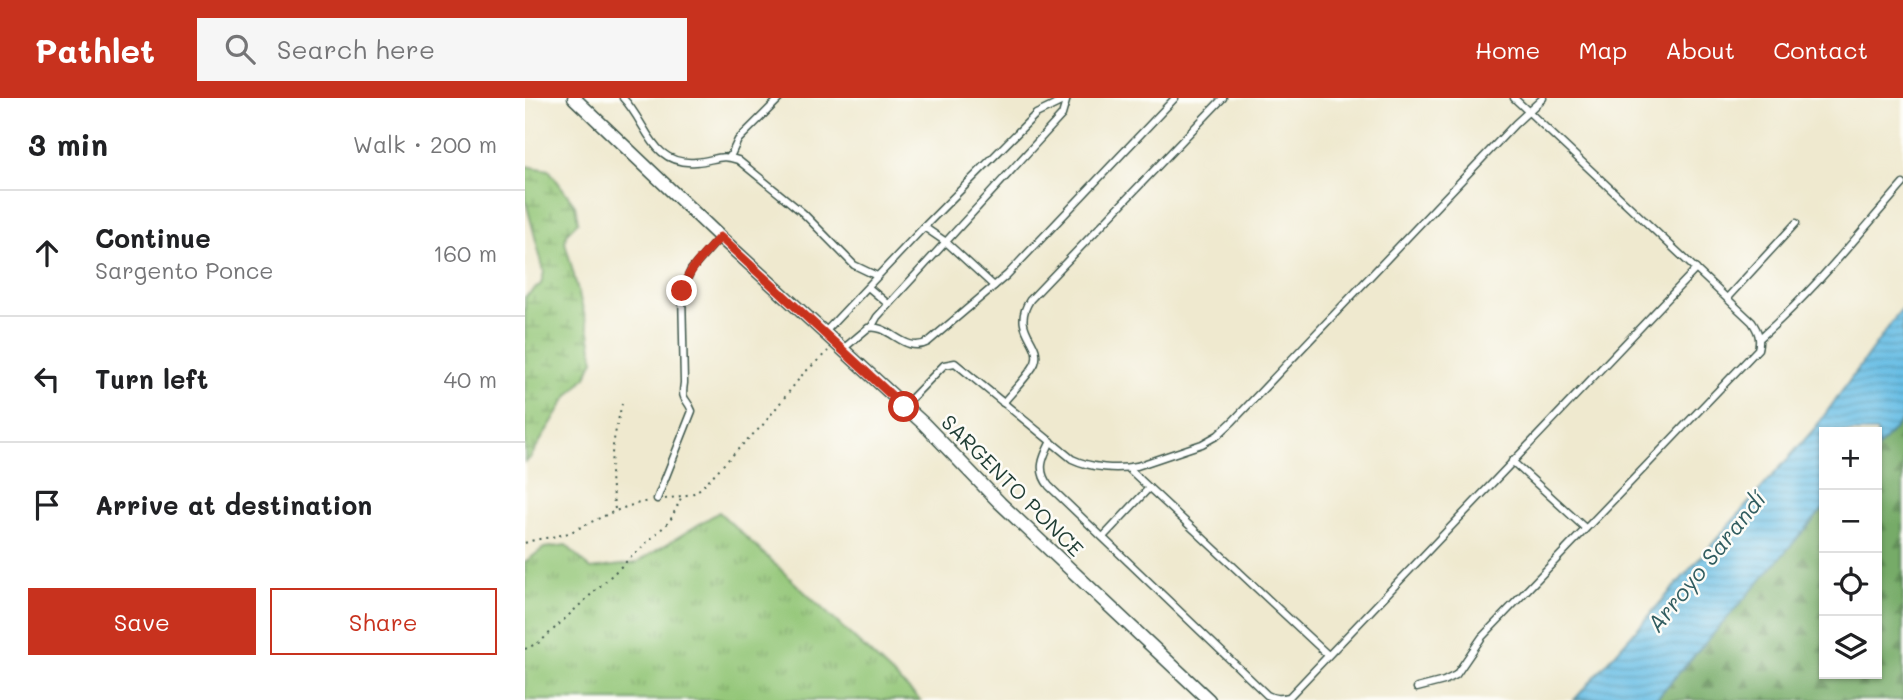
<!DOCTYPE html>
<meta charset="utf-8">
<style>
body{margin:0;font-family:Mali,sans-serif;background:#f6f6f6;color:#202124}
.controls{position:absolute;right:21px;bottom:21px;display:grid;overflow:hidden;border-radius:0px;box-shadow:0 2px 5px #0004}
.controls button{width:63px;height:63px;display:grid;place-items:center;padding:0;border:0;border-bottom:2px solid #e0e0e0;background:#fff;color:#202124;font:35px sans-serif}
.stop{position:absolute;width:21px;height:21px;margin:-16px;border:5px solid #c8321e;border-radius:50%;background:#fff}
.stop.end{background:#c8321e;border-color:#fff;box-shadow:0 2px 7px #0008}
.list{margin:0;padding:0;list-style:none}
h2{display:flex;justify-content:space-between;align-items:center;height:91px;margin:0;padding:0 28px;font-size:30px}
h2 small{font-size:23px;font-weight:400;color:#757577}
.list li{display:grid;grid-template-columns:46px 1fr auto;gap:21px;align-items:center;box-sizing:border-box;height:126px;padding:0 28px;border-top:2px solid #e0e0e0}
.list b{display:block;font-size:26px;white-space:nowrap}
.list p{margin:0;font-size:23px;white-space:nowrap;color:#757577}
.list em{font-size:23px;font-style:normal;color:#757577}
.actions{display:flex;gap:14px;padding:21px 28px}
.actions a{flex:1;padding:16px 0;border:2px solid #c8321e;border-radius:0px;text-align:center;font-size:24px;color:#c8321e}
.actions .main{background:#c8321e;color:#fff}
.icon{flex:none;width:38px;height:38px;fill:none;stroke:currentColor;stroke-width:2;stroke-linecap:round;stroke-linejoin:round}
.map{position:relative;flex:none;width:1378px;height:602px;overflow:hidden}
header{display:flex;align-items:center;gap:42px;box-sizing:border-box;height:98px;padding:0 35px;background:#c8321e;color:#fff}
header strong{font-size:33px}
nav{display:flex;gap:38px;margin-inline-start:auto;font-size:24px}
.search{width:490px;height:63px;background:#f6f6f6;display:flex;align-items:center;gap:18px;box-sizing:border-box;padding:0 24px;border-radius:0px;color:#757577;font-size:26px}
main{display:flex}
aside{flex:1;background:#fff}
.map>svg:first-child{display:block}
.grass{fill:url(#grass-tufts);stroke:#598256;stroke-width:2}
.forest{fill:url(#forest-firs);stroke:#4a744e;stroke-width:2}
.wetland{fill:url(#wetland-marsh);stroke:#598256;stroke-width:2}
.water{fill:url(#water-rules);stroke:#447e8c;stroke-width:2}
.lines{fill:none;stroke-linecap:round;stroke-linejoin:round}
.lane-casing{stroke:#3e574b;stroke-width:9}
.street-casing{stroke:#3e574b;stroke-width:15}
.path{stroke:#3e574b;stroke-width:2;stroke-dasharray:2 5;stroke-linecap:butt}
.lane{stroke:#fff;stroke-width:6}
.street{stroke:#fff;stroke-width:12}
.route{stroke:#c8321e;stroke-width:9}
.labels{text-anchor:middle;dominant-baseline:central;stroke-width:5;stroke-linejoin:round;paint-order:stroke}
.street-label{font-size:21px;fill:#1f3d34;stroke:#fdfcf7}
.water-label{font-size:23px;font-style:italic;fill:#315d60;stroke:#fdfcf7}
</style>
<header>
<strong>Pathlet</strong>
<div class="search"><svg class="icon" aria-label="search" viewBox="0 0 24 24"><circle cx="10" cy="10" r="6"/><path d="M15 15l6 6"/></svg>Search here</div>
<nav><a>Home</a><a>Map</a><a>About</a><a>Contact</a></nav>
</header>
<main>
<aside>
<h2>3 min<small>Walk · 200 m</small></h2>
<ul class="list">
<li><svg class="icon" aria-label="ahead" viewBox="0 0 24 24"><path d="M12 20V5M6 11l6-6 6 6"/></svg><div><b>Continue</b><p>Sargento Ponce</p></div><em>160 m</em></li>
<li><svg class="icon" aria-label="left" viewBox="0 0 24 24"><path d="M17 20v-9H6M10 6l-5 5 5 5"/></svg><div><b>Turn left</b></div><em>40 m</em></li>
<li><svg class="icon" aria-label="arrive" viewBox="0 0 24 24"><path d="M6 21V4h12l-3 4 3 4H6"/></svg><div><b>Arrive at destination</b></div></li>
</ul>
<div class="actions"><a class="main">Save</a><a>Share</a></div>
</aside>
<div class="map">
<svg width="1378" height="602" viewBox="0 0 1378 602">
<defs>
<pattern id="grass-tufts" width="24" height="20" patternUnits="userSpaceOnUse" patternTransform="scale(1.75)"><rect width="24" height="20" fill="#93c677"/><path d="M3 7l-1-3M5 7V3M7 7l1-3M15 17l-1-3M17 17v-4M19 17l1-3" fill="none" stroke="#77a262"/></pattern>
<pattern id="forest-firs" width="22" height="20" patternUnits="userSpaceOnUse" patternTransform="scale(1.75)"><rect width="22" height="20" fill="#76ab68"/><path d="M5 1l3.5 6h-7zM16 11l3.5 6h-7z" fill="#608c56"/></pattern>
<pattern id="wetland-marsh" width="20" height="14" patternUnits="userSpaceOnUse" patternTransform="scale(1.75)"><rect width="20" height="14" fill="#93c677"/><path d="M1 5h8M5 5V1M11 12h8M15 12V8" fill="none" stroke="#77a262"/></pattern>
<pattern id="water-rules" width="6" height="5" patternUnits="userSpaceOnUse" patternTransform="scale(1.75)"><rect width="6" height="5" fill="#68bee5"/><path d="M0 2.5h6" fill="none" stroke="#559cba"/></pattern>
</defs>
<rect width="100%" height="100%" fill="#fdfcf7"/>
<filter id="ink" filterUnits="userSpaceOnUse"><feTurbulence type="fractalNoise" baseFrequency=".0143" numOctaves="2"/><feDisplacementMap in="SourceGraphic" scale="14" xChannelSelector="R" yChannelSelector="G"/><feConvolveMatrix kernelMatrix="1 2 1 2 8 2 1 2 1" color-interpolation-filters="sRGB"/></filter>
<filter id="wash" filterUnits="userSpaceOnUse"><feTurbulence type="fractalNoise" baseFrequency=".00686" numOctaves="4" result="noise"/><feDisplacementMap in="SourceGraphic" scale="28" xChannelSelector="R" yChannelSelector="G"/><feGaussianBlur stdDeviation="1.57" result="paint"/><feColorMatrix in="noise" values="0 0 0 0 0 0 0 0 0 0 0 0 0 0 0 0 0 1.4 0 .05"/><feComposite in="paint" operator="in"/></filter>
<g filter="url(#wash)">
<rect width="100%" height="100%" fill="#efe9cf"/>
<polygon class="grass" points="194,414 395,602 0,602 0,464 19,450 41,447 66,471 111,465"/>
<polygon class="forest" points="1378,321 1378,602 1130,602 1299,410 1299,576 1352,576 1352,351"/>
<polygon class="wetland" points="0,68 24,72 50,107 53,124 42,135 40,144 64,234 69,262 61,279 41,301 5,360 0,364 0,199 16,186 19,174 0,100"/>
<polygon class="water" points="1378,209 1378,321 1352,351 1352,334 1299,334 1299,410 1130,602 1049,602 1290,330"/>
</g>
<g filter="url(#ink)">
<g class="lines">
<g class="lane-casing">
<g id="lane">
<path d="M98,0C123,26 126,68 171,64C189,63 195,55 213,62L278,115L329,167L352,178"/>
<polyline points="205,59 213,42 255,0"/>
<polyline points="399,129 421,144 469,188"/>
<polyline points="343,189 363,206"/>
<polyline points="1202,200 1271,125"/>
<polyline points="347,228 352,219 537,17 542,0"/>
<polyline points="300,234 399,129 511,16 540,2"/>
<path d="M1235,240C1288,194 1332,138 1378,86"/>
<path d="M318,251L343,230C365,225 379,257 403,244L482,177L650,0"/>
<path d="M478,305C486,295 506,275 510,265C518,243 485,233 505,202L698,0"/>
<path d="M380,307L419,267L430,265L547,361C566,370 592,372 612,368L677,346L693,337L708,323L990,26L1018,0"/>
<path d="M526,343C518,359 511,372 524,388L742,597C750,601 755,601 764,599L1171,171"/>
<polyline points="987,363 1060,430"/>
<polyline points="603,370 803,557"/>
<path d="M132,401L167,313C161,298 156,304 159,285L157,193L166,172L195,139"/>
<polyline points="578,439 624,390"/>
<path d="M892,590L919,583L931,577L957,539L1233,251C1236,240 1233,233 1227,224L989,0"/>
</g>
</g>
<g class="street-casing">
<polyline id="street" points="49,0 195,139 399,326 475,405 684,602"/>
</g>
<g class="path">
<polyline points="140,401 167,396 176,390 222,342 237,328 278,276 303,253"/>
<path d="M90,411C82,368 87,347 97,306"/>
<path d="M0,445C15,439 33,440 48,433C73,421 96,408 124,403"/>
<polyline points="0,551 15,544 145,423 156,400"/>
</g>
<use href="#lane" class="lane"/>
<use href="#street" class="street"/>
</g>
</g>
<g class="lines" filter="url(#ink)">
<path class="route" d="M157,193C163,171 180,156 195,139L379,309"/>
</g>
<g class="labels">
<g class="street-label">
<text transform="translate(488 387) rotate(45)">SARGENTO PONCE</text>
</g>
<g class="water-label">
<text transform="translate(1181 463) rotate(-51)">Arroyo Sarandí</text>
</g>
</g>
</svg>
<div class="controls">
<button>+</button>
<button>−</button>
<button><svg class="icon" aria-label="locate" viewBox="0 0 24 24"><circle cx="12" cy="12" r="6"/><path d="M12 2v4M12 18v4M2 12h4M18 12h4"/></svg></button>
<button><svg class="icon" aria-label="layers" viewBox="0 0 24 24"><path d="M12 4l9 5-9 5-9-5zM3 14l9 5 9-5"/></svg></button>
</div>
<div class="stop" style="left:379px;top:309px"></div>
<div class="stop end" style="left:157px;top:193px"></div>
</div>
</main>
